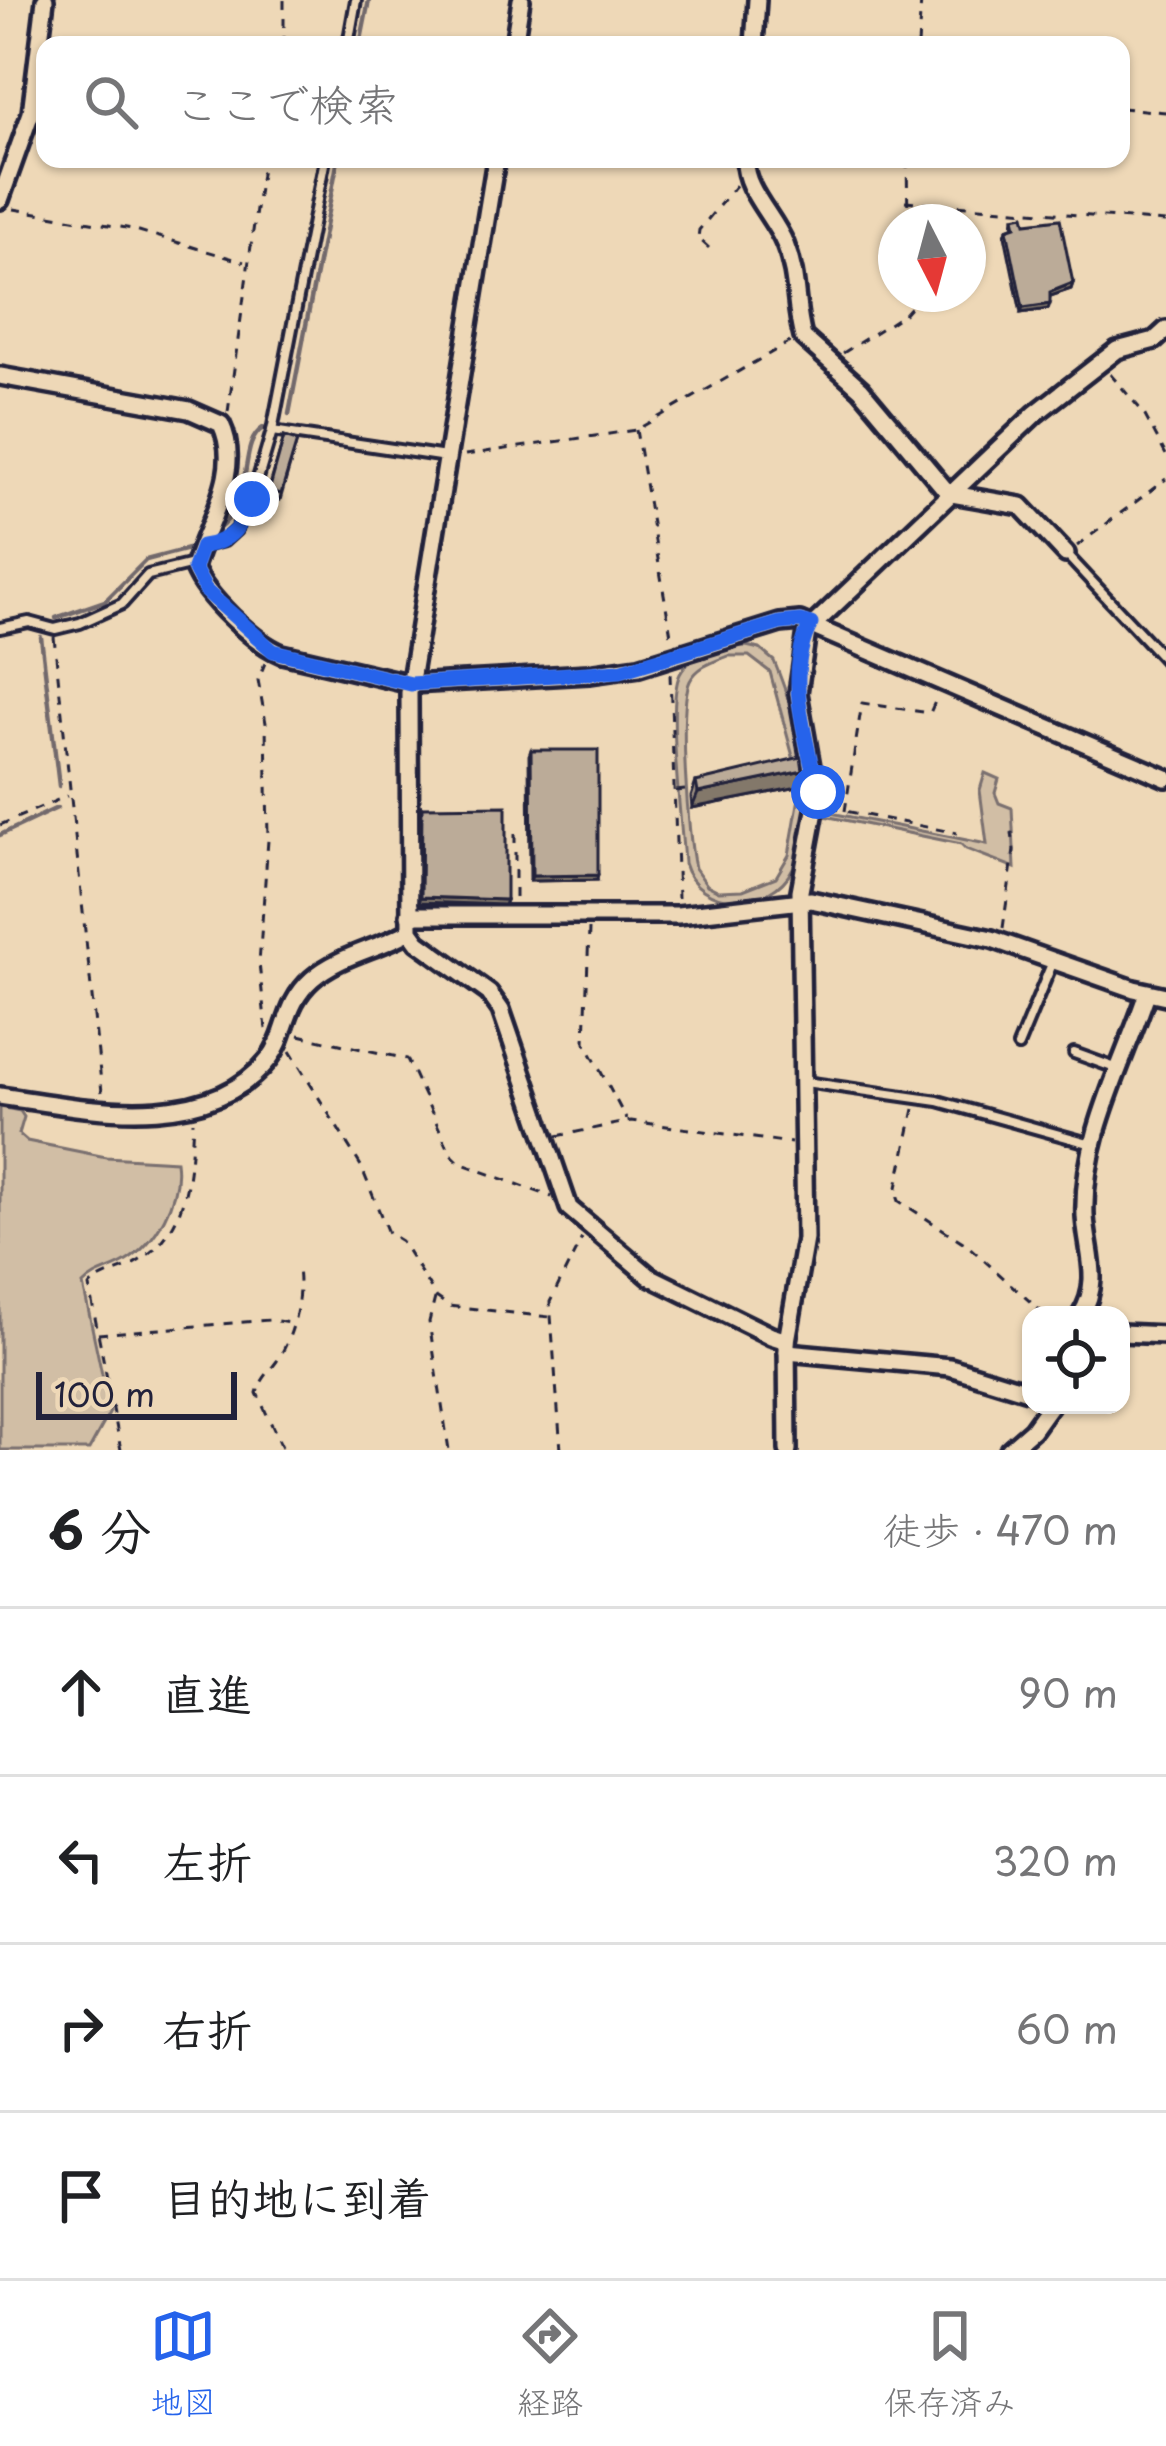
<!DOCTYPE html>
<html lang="ja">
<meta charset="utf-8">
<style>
body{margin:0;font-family:"Playpen Sans","Klee One",sans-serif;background:#f6f6f6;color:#202124}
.controls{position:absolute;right:36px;bottom:36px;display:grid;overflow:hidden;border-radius:24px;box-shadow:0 3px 9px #0004}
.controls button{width:108px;height:108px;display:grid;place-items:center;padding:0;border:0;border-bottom:3px solid #e0e0e0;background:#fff;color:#202124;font:60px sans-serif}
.compass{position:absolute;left:878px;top:204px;width:108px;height:108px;border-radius:50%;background:#fff;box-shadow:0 3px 9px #0004;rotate:174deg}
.scale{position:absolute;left:36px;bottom:30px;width:201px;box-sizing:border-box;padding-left:12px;border:6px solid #22223b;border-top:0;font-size:33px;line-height:42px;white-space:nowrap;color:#22223b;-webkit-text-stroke:9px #eed8b7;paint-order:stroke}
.stop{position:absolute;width:36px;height:36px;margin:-27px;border:9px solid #2563eb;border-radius:50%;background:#fff}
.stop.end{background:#2563eb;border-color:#fff;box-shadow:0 3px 12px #0008}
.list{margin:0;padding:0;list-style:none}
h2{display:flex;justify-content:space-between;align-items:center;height:156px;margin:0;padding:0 48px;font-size:51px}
h2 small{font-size:39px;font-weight:400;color:#757577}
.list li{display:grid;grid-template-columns:78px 1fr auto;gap:36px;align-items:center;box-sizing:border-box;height:168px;padding:0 48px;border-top:3px solid #e0e0e0}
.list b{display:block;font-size:45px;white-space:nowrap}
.list em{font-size:39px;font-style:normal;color:#757577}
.icon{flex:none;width:66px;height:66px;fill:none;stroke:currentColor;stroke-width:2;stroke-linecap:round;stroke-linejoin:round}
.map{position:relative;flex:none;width:1166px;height:1450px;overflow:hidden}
.search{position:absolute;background:#fff;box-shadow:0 3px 9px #0004;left:36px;right:36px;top:36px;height:132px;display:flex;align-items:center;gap:30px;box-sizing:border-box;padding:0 42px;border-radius:24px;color:#757577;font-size:45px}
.sheet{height:828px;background:#fff}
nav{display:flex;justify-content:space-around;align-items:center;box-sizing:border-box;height:168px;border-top:3px solid #e0e0e0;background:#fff;font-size:33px;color:#757577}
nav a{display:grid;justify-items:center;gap:6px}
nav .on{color:#2563eb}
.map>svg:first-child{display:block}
.green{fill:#d1bea5;stroke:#7a7070;stroke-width:3;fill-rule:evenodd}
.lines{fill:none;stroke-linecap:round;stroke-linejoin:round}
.stream{stroke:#72696c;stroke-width:4.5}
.lane-casing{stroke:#22223b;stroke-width:16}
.street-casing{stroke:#22223b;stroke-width:24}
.path{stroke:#22223b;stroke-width:3;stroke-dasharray:9 9;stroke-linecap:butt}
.lane{stroke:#eed8b7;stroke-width:8}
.street{stroke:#eed8b7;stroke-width:15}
.wall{fill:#a19383;stroke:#22223b;stroke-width:3}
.shaded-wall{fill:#83786a;stroke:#22223b;stroke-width:3}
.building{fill:#bbab98;stroke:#22223b;stroke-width:3}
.route{stroke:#2563eb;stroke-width:15}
</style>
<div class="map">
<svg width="1166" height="1450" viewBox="0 0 1166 1450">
<rect width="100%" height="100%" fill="#eed8b7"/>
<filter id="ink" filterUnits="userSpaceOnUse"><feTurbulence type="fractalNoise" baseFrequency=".00833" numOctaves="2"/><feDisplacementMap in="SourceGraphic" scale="24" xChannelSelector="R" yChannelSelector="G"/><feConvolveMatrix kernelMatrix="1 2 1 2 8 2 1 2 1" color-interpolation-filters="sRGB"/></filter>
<g filter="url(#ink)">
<g class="green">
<path d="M746,646L760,649L774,661C785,687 809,760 810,786C812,809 803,847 793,868C771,913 697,911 684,863C682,825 666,702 680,674C691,653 725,646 746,646ZM728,656H749L770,672L801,786L789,855L776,877L743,890L719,891L707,885L695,868C688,837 678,706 690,681C698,666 713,662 728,656Z"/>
<polygon points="985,773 999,779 995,793 999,803 1012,808 1015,868 966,849 961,844 820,815 821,811 987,844 980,790"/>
<path d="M0,1107L20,1111L24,1117L19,1134L27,1141L106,1157L176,1161C181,1198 157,1243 125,1262C110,1271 95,1272 83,1285L110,1412L89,1450H0Z"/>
</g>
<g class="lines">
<g class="stream">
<polyline points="360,45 369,0"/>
<polyline points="289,414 338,159"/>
<path d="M215,532C258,499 236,445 263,428"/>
<polyline points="56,618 105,601 146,560 188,549"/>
<polyline points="41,637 59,786"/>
<polyline points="0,835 57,808"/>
</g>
<g class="lane-casing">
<g id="lane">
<polyline points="348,45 356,0"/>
<polyline points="272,431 446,457"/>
<polyline points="203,546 224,541 236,530 252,499 272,431 325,159"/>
<polyline points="1066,554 1166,661"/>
<polyline points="0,628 29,622 55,629 80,623 122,604 148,575 193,564"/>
<polyline points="1018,1046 1054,959"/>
<polyline points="1074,1053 1118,1069"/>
<polyline points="805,1082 938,1101 1092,1144"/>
</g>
</g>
<g class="street-casing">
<g id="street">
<polyline points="514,45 521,0"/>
<polyline points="754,45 757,0"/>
<polyline points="496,159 409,693 410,931 418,942 489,993 501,1010 569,1208 649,1276 771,1336 787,1341"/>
<path d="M745,159C743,189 774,216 785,244C799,279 794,304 803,337L861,389L944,488L952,494L1021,506L1066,554"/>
<polyline points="0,200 31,113 45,0"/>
<path d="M0,376L189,410L221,424C244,472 206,523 194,568C205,596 254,643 282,654L411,684L589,674L639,667L780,623L800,621L1166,778"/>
<polyline points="409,915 678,915 811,900 992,939 1134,989 1166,996"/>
<path d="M0,1096C83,1108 208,1136 269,1059C288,1035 283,1005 312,979C339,955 379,949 410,931"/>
<path d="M1081,1315C1102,1281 1087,1253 1085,1216C1082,1137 1123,1065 1147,993"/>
<polyline points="1121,1333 1166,1335"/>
<polyline points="787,1352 950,1367 1031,1392"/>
<polyline points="788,1450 787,1341 805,1239 800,891 817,800 798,693 807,631 1035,414 1117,350 1155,340 1166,330"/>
<polyline points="1009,1450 1032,1430 1050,1405"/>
</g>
</g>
<g class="path">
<polyline points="284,45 284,0"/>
<polyline points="918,45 921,0"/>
<polyline points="1121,108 1166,112"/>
<polyline points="907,159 908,222"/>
<polyline points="905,201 1166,222"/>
<polyline points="14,209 132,229 244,262"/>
<polyline points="709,248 698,238 699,230 737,184"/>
<polyline points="843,353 904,314 922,294"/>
<polyline points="1110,374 1143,412 1166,455"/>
<polyline points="228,412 263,159"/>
<polyline points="636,430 672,641"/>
<polyline points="465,455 636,430 790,342"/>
<polyline points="1077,546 1166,479"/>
<polyline points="54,637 102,1092"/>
<polyline points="265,663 258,680 266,723 268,840 259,963 266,1029"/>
<polyline points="670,674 678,898"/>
<polyline points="676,791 696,789"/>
<polyline points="830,808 957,833"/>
<polyline points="845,811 862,703 930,713 937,697"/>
<polyline points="0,825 67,796"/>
<polyline points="515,834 515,900"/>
<polyline points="1003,928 1014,850 1012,832"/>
<polyline points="589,929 585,1042 626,1119"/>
<polyline points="299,1035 407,1059 451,1154 460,1163 552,1197"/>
<polyline points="290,1051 361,1166 388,1233 401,1241 436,1297 449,1306 550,1317"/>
<polyline points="914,1109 896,1192 899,1201 966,1244 1045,1315"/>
<polyline points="557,1136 631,1121 791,1143"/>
<polyline points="435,1298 429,1322 449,1450"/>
<polyline points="98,1334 270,1320 290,1323"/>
<path d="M282,1447L257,1393C261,1379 269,1372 277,1361C294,1335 302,1299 298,1269"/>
<path d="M121,1450L89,1287C98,1275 123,1271 137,1262C189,1231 190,1174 193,1121"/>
<polyline points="561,1450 550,1302 582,1238"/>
</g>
<use href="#lane" class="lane"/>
<use href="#street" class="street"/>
</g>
<g class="wall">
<polygon points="1014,217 1026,223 1073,283 1071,289 1050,296 1048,309 1021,313 1005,235 1007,229 1013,227"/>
<polygon points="284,437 297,441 280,500 267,496"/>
<polygon points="531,750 597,880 530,881 529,755"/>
<polygon points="803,771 798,787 692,808 691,797 696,782"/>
<polygon points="422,807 506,900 504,905 419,902 421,812"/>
</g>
<g class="shaded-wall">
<polygon points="1073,283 1071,289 1048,297 1050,292"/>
<polygon points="1050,304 1048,309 1021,313 1023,308"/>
<polygon points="803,771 798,787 692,808 698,793"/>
<polygon points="598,875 597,880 530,881 532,876"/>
<polygon points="421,897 506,900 504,905 419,902"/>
</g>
<g class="building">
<polygon points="1024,215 1026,223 1060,219 1073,283 1050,292 1050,304 1023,308 1007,229 1016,226 1014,217"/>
<polygon points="284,437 297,441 281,494 269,491"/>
<polygon points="531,750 598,750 598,875 532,876"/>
<polygon points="801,757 803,771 698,793 696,782"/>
<polygon points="506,806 506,900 421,897 422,807"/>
</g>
</g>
<g class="lines" filter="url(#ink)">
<path class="route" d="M252,499C243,524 231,543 202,546L194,568L206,591L273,651L411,684L620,671L780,623L800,621L811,624C783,675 807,740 818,792"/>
</g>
</svg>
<div class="controls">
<button><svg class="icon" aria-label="locate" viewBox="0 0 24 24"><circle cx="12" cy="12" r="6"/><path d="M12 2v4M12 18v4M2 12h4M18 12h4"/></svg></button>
</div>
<svg class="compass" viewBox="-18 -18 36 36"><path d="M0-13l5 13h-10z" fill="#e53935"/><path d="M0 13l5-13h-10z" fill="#757577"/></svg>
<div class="scale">100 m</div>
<div class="stop" style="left:818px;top:792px"></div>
<div class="stop end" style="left:252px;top:499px"></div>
<div class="search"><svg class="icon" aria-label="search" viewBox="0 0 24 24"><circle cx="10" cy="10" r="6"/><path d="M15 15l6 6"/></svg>ここで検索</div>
</div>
<section class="sheet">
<h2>6 分<small>徒歩 · 470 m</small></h2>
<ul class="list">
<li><svg class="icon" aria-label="ahead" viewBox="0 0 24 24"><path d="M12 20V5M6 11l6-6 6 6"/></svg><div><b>直進</b></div><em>90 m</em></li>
<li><svg class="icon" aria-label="left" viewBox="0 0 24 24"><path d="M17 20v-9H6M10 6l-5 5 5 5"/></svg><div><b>左折</b></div><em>320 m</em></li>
<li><svg class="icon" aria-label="right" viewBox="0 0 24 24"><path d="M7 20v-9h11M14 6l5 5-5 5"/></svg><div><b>右折</b></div><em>60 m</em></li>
<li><svg class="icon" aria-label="arrive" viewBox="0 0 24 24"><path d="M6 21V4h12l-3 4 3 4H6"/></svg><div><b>目的地に到着</b></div></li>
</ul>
</section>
<nav>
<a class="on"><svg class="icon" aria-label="map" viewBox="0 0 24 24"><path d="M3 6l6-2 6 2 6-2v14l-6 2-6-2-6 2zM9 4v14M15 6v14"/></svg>地図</a>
<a><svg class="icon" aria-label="directions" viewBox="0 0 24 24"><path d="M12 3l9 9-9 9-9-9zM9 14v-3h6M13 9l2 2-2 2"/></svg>経路</a>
<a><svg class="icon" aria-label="saved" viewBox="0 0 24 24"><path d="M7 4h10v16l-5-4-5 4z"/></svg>保存済み</a>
</nav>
